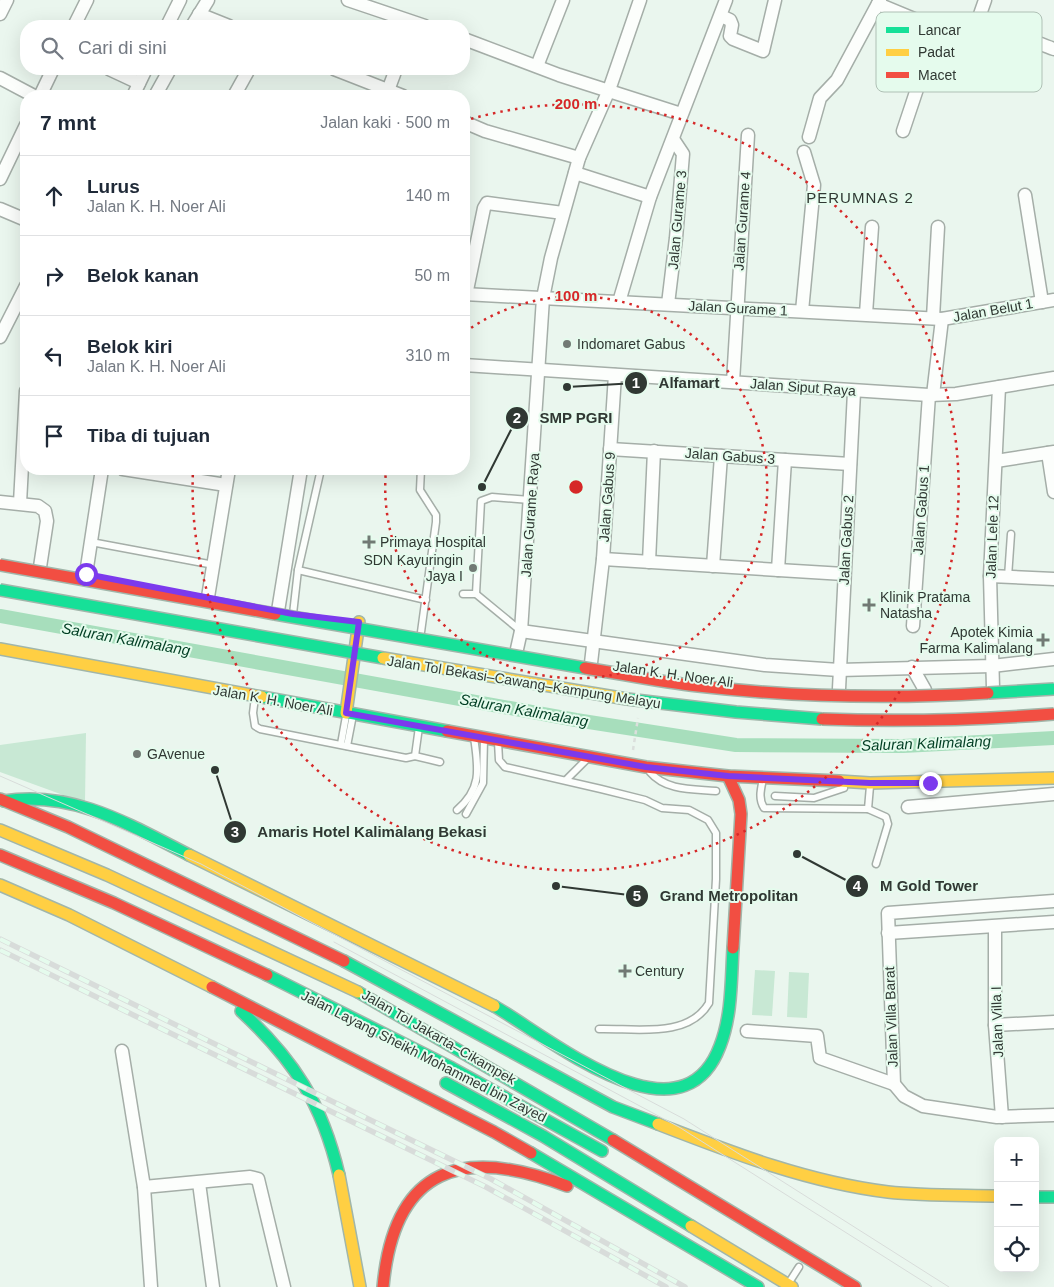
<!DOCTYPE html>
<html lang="id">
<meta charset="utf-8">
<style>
body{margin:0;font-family:Arial,sans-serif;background:#f6f6f7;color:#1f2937}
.controls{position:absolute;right:15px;bottom:15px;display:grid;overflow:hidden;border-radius:10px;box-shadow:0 5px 20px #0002}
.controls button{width:45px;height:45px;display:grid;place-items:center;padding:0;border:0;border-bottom:1px solid #e0e1e3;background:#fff;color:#1f2937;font:25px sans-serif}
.stop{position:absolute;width:15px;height:15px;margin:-11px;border:4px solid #7c3aed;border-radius:50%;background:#fff}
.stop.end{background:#7c3aed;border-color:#fff;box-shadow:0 1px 5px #0008}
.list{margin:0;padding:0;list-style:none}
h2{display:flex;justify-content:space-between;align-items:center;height:65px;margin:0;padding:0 20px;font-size:21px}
h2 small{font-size:16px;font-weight:400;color:#747a83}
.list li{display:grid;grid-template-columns:32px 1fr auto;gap:15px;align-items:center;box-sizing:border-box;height:80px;padding:0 20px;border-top:1px solid #e0e1e3}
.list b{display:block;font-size:19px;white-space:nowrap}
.list p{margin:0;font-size:16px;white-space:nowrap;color:#747a83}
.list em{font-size:16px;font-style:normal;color:#747a83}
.icon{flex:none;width:28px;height:28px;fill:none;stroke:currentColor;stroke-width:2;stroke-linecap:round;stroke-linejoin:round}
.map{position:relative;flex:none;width:1054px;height:1287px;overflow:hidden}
.search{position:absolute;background:#fff;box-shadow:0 5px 20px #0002;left:20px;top:20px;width:450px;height:55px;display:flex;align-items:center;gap:12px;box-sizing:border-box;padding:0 18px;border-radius:20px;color:#747a83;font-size:19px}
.panel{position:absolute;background:#fff;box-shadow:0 5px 20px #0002;left:20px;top:90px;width:450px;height:385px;border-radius:20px}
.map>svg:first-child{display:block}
.green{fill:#c8e8d4}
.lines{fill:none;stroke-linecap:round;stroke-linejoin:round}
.canal{stroke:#a7debc;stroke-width:14}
.lane-casing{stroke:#a5aea8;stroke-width:9}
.street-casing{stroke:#a5aea8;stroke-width:15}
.fast-casing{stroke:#a1b6aa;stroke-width:14}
.slow-casing{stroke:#a1b6aa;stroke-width:14}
.jam-casing{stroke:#a1b6aa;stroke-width:14}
.path{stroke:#dbdfdc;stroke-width:2.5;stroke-dasharray:4 4;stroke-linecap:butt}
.lane{stroke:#fcfefc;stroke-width:6}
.street{stroke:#fcfefc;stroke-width:12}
.fast{stroke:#16e098;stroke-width:11}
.slow{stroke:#ffcf43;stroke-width:11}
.jam{stroke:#f24e42;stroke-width:11}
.tram{stroke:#d8dcda;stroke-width:1}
.rail-casing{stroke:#d8dcda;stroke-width:5.5}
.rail{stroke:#e5fbed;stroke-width:4;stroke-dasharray:11;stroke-linecap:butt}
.fast-bridge-casing{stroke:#a1b6aa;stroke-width:14;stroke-linecap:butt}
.slow-bridge-casing{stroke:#a1b6aa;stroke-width:14;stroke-linecap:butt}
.jam-bridge-casing{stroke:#a1b6aa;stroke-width:14;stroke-linecap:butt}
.fast-bridge{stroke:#16e098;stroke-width:11}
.slow-bridge{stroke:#ffcf43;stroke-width:11}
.jam-bridge{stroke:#f24e42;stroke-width:11}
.route{stroke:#7c3aed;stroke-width:6}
.ring{fill:none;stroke:#d62828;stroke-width:2.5;stroke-dasharray:2.5 5}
.poi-dot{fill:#717a74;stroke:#e5fbed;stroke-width:2}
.labels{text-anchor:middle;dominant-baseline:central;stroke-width:4;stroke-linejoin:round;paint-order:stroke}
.street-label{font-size:14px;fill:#303833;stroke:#e5fbed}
.poi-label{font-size:14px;fill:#303833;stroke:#e5fbed;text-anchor:start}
.neighbourhood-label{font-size:15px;letter-spacing:1px;fill:#303833;stroke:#e5fbed}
.water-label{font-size:15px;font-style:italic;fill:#013e23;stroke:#e5fbed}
.key{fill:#e5fbed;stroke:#afc0b5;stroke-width:1}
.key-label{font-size:14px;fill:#303833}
.centre{fill:#d62828;stroke:#e5fbed;stroke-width:2.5}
.ring-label{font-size:15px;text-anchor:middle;font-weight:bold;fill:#d62828;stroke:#e5fbed;stroke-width:4;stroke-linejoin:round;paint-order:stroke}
.leader{fill:none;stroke:#303833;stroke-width:2}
.callout-dot{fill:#303833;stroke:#e5fbed;stroke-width:2}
.mark-label{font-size:15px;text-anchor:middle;font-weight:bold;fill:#fff}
.callout-label{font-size:15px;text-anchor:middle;font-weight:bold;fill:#303833;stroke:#e5fbed;stroke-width:4;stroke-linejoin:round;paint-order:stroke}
</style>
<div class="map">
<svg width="1054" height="1287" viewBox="0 0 1054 1287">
<rect width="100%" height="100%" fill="#eaf6ee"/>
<g class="green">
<polygon points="86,733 85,803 0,772 0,745"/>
<polygon points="755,970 775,971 772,1016 752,1015"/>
<polygon points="789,972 809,973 807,1018 787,1017"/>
</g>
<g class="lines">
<polyline class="canal" points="0,616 576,720 736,745 903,746 1054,738"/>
<g class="lane-casing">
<g id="lane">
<polyline points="91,542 214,565"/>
<polyline points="298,570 426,600"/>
<polyline points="1008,577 1011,534"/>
<polyline points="463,594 476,594 521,631"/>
<polyline points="476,594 481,501 492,497 530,500"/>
<polyline points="293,614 298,570 321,469"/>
<polyline points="421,632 436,522 436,515 420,490 421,469"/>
<polyline points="255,697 253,713 255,726 260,729 406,758 415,756 419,727"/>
<path d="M498,742L499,760L505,767L601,789L645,800L662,808L689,810L708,820L716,833V879L709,1003C688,1039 635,1028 599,1029"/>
<polyline points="341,744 346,716"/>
<polyline points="347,746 353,715"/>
<polyline points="415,756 440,762"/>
<path d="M650,772C666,791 693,789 716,791"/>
<path d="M763,779C761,789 758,798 764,808L868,809L886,817L888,824L876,864"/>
<polyline points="566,780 587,759"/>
<polyline points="775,796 814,798 844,788"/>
<polyline points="868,809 870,786"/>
<path d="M457,810C483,788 478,767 474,737"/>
<polyline points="466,814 483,783 484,739"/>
<polyline points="790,1281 799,1267"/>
</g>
</g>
<g class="street-casing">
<g id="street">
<polyline points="348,0 425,26"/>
<polyline points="878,4 943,31"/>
<polyline points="0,14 7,0"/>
<polyline points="199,14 229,26"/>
<polyline points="721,16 730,20 732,25 730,36 733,39 763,51 775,0"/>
<polyline points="977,23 985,0"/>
<polyline points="74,26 87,0"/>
<polyline points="167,26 180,0"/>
<polyline points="192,26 208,0"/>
<polyline points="464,39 559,75 681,114"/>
<polyline points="537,66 563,0"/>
<polyline points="109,69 139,83"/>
<polyline points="334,69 403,96"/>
<polyline points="0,78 34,96"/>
<polyline points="40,96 53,69"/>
<polyline points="133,96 146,69"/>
<polyline points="155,96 170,69"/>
<polyline points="234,96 249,69"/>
<polyline points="386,96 396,69"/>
<polyline points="464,122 485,131 579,158"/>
<path d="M903,131L931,47C936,38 942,27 952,24C975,15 1031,41 1054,49"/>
<polyline points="809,137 820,98 837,80 880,0"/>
<polyline points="575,173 650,197"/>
<polyline points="0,179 26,125"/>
<polyline points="1025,195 1042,302"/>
<polyline points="0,209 26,220"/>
<polyline points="464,294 942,319 1054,300"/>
<polyline points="466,295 484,208 487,203 563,213"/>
<polyline points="619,302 650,197 726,0"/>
<polyline points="668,304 676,238 683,154 673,139"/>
<polyline points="802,311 814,185 804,152"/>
<polyline points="866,314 872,227"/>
<polyline points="933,318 938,227"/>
<polyline points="0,337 26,286"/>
<polyline points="464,365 929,395 956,394 1054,378"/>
<polyline points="733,382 748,135"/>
<polyline points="933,395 942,319"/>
<polyline points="610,449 850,464"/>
<polyline points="1048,453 1054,492"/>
<polyline points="996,461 1054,452"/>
<polyline points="123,469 226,485"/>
<polyline points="0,502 38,506 45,511 47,521 40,567"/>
<polyline points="20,503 26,391"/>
<polyline points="603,559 844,574"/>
<polyline points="649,562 654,451"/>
<polyline points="713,566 721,456"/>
<polyline points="778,570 785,460"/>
<polyline points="86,574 102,469"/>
<polyline points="990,576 1054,579"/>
<polyline points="208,597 229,469"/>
<polyline points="278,611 301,469"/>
<polyline points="913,626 929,395"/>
<polyline points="521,631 765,665 839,670 992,666 1054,659"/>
<polyline points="517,649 521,631 543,298 551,258 579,158 609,90 640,0"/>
<polyline points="591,663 603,559 615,375"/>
<polyline points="912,667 925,690"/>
<polyline points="993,688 990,576 999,387"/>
<polyline points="839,689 854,392"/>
<polyline points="908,807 1054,794"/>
<polyline points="1054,901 888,913 894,1084 904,1096 923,1106 997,1117 1054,1115"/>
<polyline points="995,927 995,1025 1002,1117"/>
<polyline points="888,933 1054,922"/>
<polyline points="995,1025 1054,1022"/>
<polyline points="747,1031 817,1036 820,1058 894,1084"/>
<polyline points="122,1051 144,1187 151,1287"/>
<polyline points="199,1183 213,1287"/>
<polyline points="144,1187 250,1177 258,1179 284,1287"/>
</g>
</g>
<g class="fast-casing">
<g id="fast">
<polyline points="262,697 447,731"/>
<path d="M4,801C73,790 130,825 189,855"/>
<polyline points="344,961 613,1107 658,1124"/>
<polyline points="267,975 452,1068 602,1151"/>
<polyline points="358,992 613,1140"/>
<path d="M494,1006C547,1036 681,1150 720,1046C732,1015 731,981 733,948"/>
<path d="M241,1011C294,1060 322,1103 339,1175"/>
<polyline points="446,1083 543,1136 691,1226"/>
<polyline points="531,1153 758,1287"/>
<polyline points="1035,1197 1054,1197"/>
</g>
</g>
<g class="slow-casing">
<g id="slow">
<polyline points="0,649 262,697"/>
<polyline points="346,713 359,622"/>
<polyline points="839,781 870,783 1054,778"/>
<polyline points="0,830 107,875 358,992"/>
<polyline points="189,855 494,1006"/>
<polyline points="0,885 69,915 212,987"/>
<path d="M658,1124C733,1153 807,1182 888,1192C924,1196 962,1195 998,1196"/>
<polyline points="339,1175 360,1287"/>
<polyline points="691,1226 792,1287"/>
</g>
</g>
<g class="jam-casing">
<g id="jam">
<polyline points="447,731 646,767 728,776 839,781"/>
<polyline points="728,776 739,800 741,814 733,948"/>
<polyline points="0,799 68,827 344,961"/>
<polyline points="0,855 114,903 267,975"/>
<polyline points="212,987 494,1132 531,1153"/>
<polyline points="613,1140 855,1287"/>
<path d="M383,1287C394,1166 463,1146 567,1186"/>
</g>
</g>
<polyline class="path" points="633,750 638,718"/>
<use href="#lane" class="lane"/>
<use href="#street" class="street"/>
<use href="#fast" class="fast"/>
<use href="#slow" class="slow"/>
<use href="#jam" class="jam"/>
<g class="tram">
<polyline points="0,776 201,864 684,1119 949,1287"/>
<polyline points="334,942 679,1127 932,1287"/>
</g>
<g class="rail-casing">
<g id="rail">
<polyline points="0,939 491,1179 685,1287"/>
<polyline points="0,950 486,1187 666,1287"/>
</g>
</g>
<use href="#rail" class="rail"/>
<g class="fast-bridge-casing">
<g id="fast-bridge">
<polyline points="0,590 383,658"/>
<polyline points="275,614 585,668"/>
<polyline points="988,693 1054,689"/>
<polyline points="627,699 736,712 822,719"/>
</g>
</g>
<g class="slow-bridge-casing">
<polyline id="slow-bridge" points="383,658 627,699"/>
</g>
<g class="jam-bridge-casing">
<g id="jam-bridge">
<polyline points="0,565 275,614"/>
<path d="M585,668C623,674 660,682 698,686C794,697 892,699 988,693"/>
<path d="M822,719C900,722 976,720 1054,714"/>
</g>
</g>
<use href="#fast-bridge" class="fast-bridge"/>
<use href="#slow-bridge" class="slow-bridge"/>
<use href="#jam-bridge" class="jam-bridge"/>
</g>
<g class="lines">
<polyline class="route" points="86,574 293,614 359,622 346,713 646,767 728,776 870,783 930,783"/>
</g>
<g class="ring">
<path d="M465 332A191 191 0 1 1 386 470"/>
<path d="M464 121A383 383 0 1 1 193 470"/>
</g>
<g class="poi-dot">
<circle cx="567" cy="344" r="5"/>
<path d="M366.5 534.5h5v5h5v5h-5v5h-5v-5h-5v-5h5z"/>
<circle cx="473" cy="568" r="5"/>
<path d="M866.5 597.5h5v5h5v5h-5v5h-5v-5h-5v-5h5z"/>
<path d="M1040.5 632.5h5v5h5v5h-5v5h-5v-5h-5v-5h5z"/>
<circle cx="137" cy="754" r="5"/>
<path d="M622.5 963.5h5v5h5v5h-5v5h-5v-5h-5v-5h5z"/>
</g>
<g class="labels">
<g class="street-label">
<text transform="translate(677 220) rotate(-85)">Jalan Gurame 3</text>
<text transform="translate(742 221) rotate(-86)">Jalan Gurame 4</text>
<text transform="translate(738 308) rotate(3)">Jalan Gurame 1</text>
<text transform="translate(993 310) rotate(-10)">Jalan Belut 1</text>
<text transform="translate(803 387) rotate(4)">Jalan Siput Raya</text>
<text transform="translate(730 456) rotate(4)">Jalan Gabus 3</text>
<text transform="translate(607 497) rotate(-86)">Jalan Gabus 9</text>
<text transform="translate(921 510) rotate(-86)">Jalan Gabus 1</text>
<text transform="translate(530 515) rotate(-86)">Jalan Gurame Raya</text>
<text transform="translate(992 537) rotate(-88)">Jalan Lele 12</text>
<text transform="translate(846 540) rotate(-87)">Jalan Gabus 2</text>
<text transform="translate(673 674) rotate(8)">Jalan K. H. Noer Ali</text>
<text transform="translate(524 682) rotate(9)">Jalan Tol Bekasi–Cawang–Kampung Melayu</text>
<text transform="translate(273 700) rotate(10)">Jalan K. H. Noer Ali</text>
<text transform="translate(891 1017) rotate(-92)">Jalan Villa Barat</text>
<text transform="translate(997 1022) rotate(-92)">Jalan Villa I</text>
<text transform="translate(439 1037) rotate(30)">Jalan Tol Jakarta–Cikampek</text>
<text transform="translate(424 1056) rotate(27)">Jalan Layang Sheikh Mohammed bin Zayed</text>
</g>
<g class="poi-label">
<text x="577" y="344">Indomaret Gabus</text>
<text x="380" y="542">Primaya Hospital</text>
<text x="463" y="560" text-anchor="end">SDN Kayuringin<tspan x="463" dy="16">Jaya I</tspan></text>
<text x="880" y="597">Klinik Pratama<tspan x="880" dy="16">Natasha</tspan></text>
<text x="1033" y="632" text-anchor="end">Apotek Kimia<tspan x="1033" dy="16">Farma Kalimalang</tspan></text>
<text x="147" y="754">GAvenue</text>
<text x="635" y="971">Century</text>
</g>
<g class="neighbourhood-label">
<text x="860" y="197">PERUMNAS 2</text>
</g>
<g class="water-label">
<text transform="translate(126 639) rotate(10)">Saluran Kalimalang</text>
<text transform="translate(524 710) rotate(10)">Saluran Kalimalang</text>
<text transform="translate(926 743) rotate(-2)">Saluran Kalimalang</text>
</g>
</g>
<rect x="876" y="12" width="166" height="80" rx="8" class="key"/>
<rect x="886" y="27" width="23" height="6" fill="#16e098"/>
<rect x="886" y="49" width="23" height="7" fill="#ffcf43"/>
<rect x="886" y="72" width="23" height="6" fill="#f24e42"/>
<g class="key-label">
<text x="918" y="35">Lancar</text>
<text x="918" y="57">Padat</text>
<text x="918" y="80">Macet</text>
</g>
<circle cx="576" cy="487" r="8" class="centre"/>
<g class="ring-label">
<text x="576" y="109">200 m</text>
<text x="576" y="301">100 m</text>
</g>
<path class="leader" d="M567 387L636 383M482 487L517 418M215 770L235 832M797 854L857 886M556 886L637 896"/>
<g class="callout-dot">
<circle cx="567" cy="387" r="5"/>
<circle cx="482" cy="487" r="5"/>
<circle cx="215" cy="770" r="5"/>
<circle cx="797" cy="854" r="5"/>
<circle cx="556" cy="886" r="5"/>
<circle cx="636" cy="383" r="12"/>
<circle cx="517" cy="418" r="12"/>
<circle cx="235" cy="832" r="12"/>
<circle cx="857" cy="886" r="12"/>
<circle cx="637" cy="896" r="12"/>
</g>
<g class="mark-label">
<text x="636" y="388">1</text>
<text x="517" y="423">2</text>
<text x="235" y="837">3</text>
<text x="857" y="891">4</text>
<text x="637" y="901">5</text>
</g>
<g class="callout-label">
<text x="689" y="388">Alfamart</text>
<text x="576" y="423">SMP PGRI</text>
<text x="372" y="837">Amaris Hotel Kalimalang Bekasi</text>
<text x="929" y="891">M Gold Tower</text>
<text x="729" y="901">Grand Metropolitan</text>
</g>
</svg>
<div class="controls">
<button>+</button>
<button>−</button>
<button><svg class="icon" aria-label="locate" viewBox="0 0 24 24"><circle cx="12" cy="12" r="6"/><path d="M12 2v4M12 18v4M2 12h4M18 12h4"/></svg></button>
</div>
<div class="stop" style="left:86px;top:574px"></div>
<div class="stop end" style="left:930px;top:783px"></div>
<div class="search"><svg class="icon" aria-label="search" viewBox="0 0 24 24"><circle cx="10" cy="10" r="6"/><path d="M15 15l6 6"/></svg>Cari di sini</div>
<section class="panel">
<h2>7 mnt<small>Jalan kaki · 500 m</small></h2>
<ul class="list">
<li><svg class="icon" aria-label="ahead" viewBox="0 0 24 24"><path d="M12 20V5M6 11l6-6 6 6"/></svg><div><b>Lurus</b><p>Jalan K. H. Noer Ali</p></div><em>140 m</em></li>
<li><svg class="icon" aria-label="right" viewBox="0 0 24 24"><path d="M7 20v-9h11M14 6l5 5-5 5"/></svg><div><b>Belok kanan</b></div><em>50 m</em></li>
<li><svg class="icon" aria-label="left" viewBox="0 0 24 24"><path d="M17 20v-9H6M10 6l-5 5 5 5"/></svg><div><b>Belok kiri</b><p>Jalan K. H. Noer Ali</p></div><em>310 m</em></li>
<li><svg class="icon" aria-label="arrive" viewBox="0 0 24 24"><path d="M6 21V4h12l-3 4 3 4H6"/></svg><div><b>Tiba di tujuan</b></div></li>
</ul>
</section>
</div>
